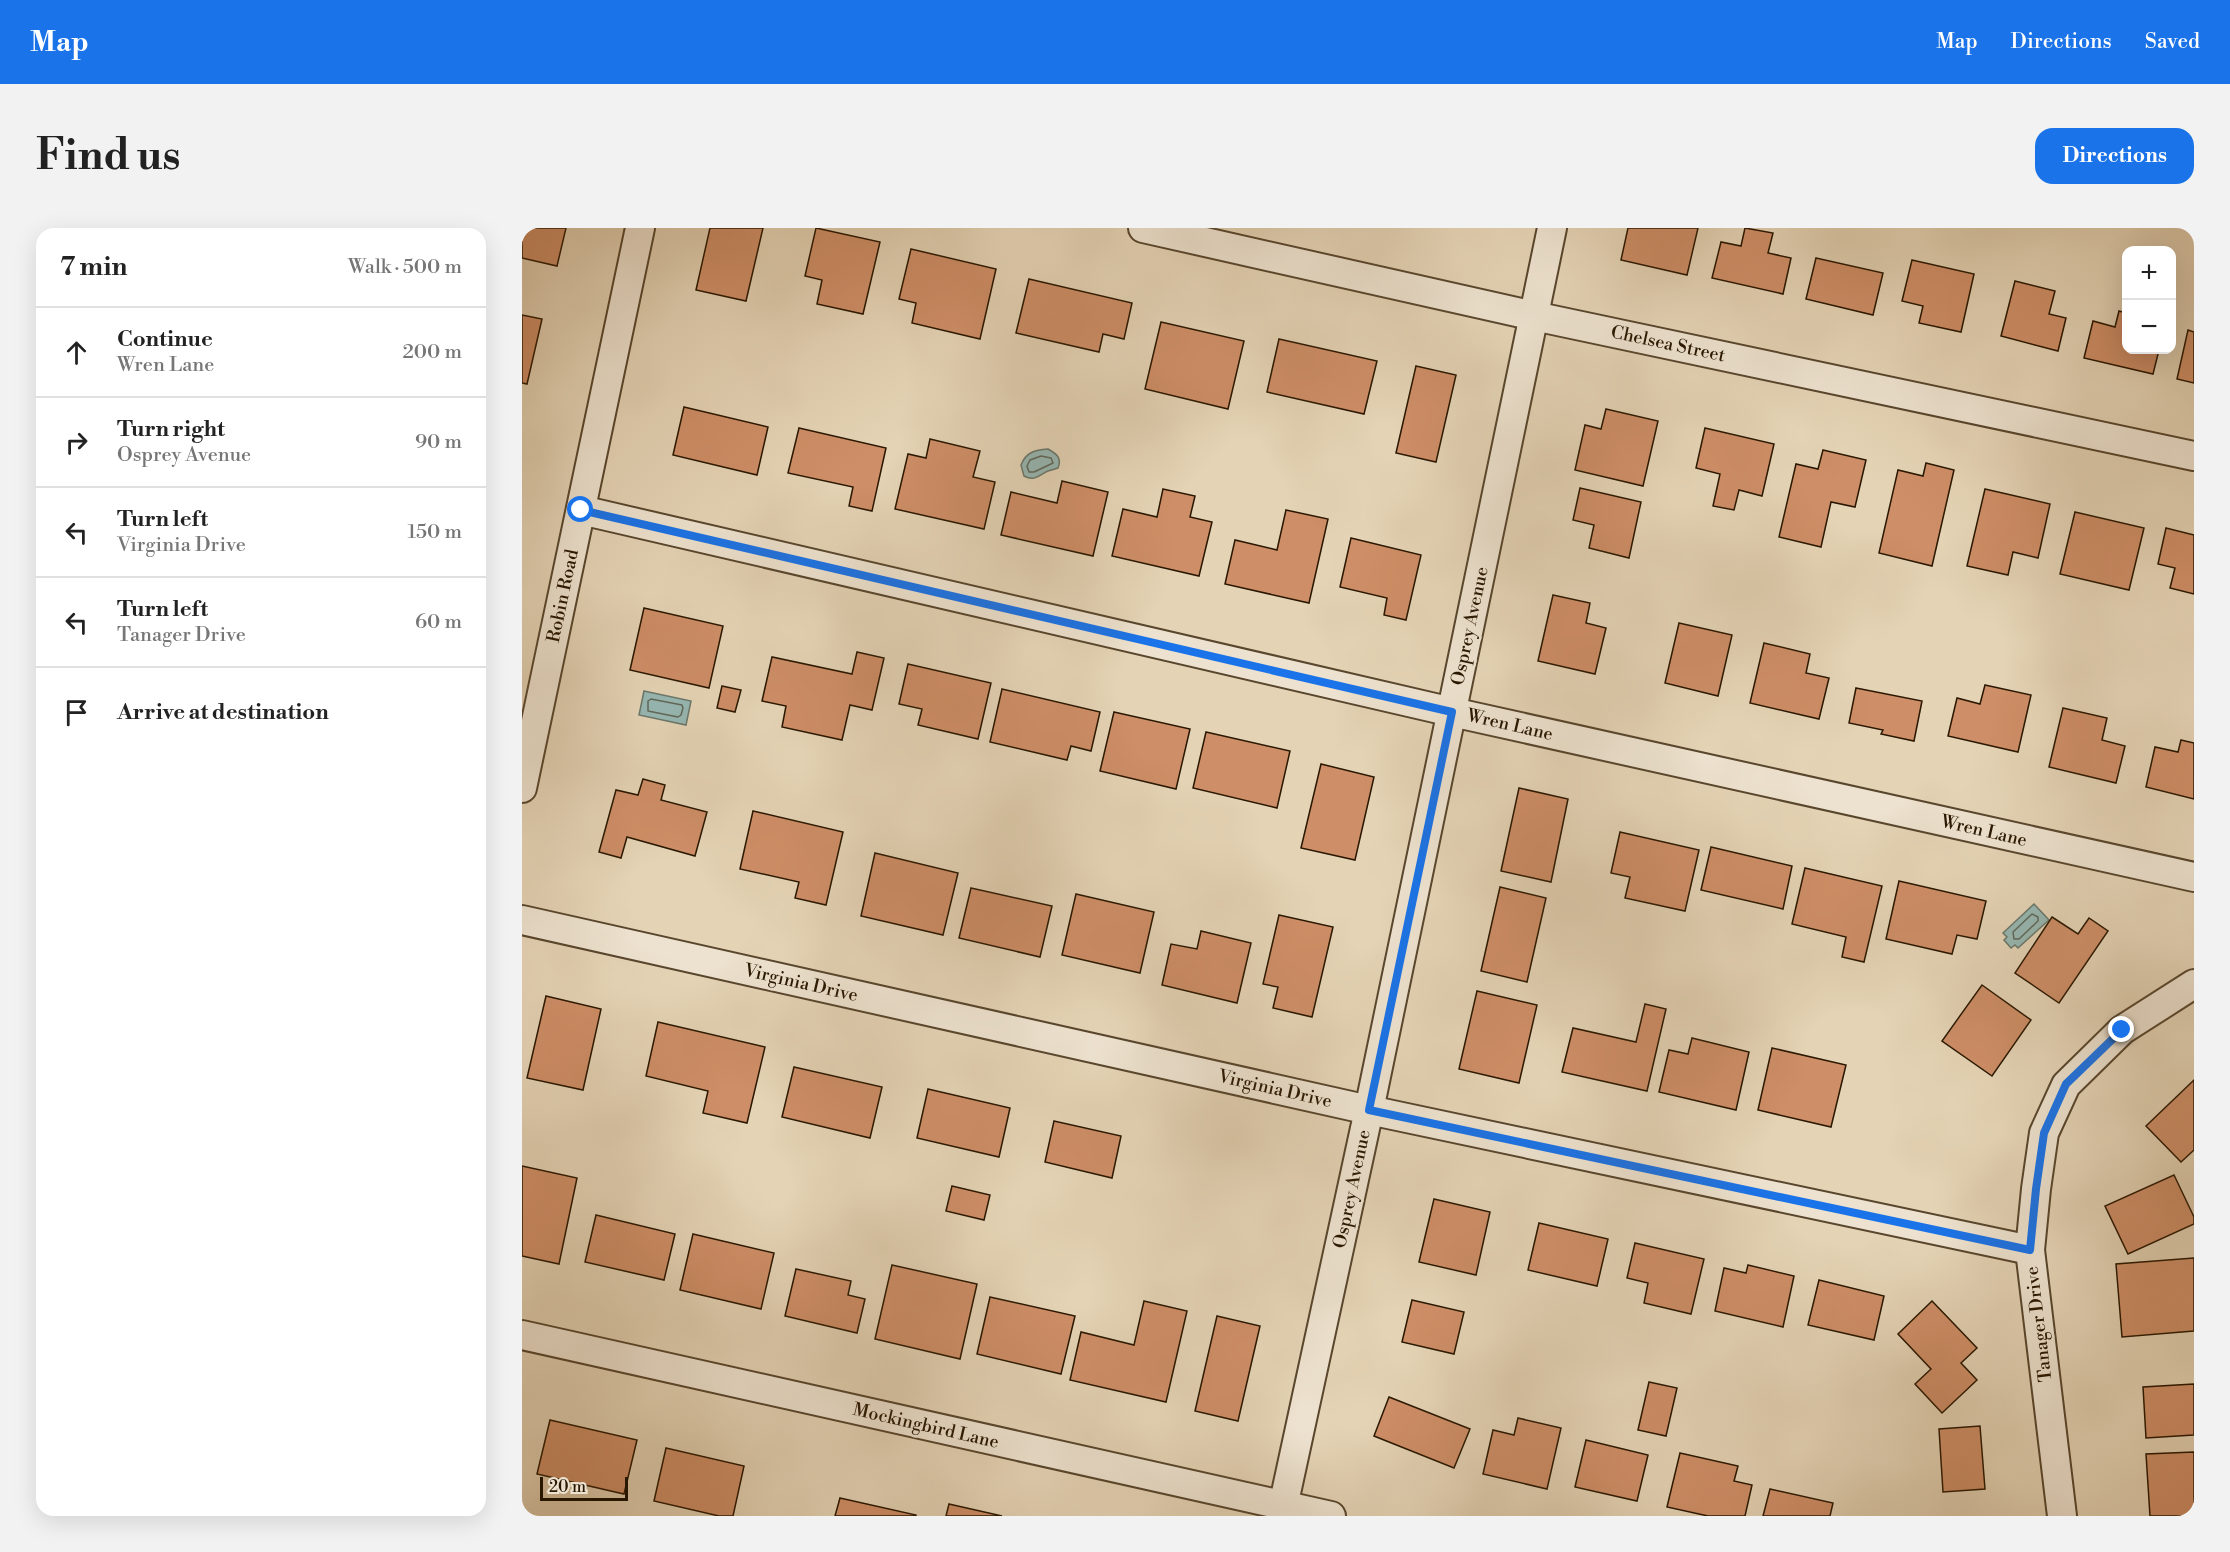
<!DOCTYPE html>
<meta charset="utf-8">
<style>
body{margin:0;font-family:"Libre Bodoni",serif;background:#f2f2f2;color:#222}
.controls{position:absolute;right:18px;top:18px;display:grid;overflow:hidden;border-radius:12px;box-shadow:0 6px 24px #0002}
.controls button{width:54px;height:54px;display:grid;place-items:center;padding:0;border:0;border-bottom:2px solid #e0e0e0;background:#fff;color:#222;font:30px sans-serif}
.scale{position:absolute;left:18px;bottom:15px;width:88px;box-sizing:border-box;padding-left:6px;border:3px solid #291700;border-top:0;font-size:16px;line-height:21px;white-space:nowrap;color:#291700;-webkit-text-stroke:4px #ede2cf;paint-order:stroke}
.stop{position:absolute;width:18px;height:18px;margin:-14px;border:4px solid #1a73e8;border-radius:50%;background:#fff}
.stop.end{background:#1a73e8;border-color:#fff;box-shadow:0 2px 6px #0008}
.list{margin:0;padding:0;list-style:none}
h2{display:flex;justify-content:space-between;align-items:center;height:78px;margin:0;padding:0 24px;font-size:26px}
h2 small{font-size:20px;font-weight:400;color:#767676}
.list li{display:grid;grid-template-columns:39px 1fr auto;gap:18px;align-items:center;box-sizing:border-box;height:90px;padding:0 24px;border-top:2px solid #e0e0e0}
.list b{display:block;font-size:22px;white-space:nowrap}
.list p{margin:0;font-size:20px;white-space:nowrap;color:#767676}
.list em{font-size:20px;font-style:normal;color:#767676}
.icon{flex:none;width:33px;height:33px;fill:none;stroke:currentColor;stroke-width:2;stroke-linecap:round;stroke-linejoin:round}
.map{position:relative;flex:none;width:1672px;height:1288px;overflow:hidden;border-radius:18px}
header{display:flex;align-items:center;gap:36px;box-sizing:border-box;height:84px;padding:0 30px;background:#1a73e8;color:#fff}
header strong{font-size:28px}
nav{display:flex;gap:33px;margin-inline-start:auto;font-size:21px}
.intro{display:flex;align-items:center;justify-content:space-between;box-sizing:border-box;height:144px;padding:0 36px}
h1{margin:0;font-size:42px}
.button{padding:15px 27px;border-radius:18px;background:#1a73e8;color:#fff;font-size:21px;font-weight:700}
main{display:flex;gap:36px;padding:0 36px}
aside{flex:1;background:#fff;border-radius:18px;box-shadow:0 6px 24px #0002}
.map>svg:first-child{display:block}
.water{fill:#96b7b2;stroke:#6a776b;stroke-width:1.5}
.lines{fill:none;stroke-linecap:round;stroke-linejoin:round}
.shore{stroke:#606759;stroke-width:1.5}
.building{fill:#ce8e67;stroke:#291700;stroke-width:1.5}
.street-casing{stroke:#58462d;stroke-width:32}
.street{stroke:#ede2cf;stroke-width:28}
.route{stroke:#1a73e8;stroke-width:8}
.labels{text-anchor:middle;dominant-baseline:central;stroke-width:5;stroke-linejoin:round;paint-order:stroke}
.street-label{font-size:18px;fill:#291700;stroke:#ede2cf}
</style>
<header>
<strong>Map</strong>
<nav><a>Map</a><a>Directions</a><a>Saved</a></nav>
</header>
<div class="intro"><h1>Find us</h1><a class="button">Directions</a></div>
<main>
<aside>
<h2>7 min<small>Walk · 500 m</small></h2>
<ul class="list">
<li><svg class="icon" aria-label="ahead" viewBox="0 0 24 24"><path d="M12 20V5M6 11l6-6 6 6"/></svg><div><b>Continue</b><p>Wren Lane</p></div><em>200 m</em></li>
<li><svg class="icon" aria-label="right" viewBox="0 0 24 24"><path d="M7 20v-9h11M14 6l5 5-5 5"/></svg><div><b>Turn right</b><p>Osprey Avenue</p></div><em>90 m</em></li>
<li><svg class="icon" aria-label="left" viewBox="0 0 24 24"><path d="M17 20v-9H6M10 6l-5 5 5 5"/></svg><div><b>Turn left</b><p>Virginia Drive</p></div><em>150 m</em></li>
<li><svg class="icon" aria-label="left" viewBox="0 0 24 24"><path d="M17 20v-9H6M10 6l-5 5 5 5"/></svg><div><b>Turn left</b><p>Tanager Drive</p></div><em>60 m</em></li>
<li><svg class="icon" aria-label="arrive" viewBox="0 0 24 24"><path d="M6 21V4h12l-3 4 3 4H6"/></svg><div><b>Arrive at destination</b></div></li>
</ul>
</aside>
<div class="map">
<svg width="1672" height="1288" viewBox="0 0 1672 1288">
<rect width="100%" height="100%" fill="#e4d3b5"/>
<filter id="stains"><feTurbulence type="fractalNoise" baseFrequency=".00333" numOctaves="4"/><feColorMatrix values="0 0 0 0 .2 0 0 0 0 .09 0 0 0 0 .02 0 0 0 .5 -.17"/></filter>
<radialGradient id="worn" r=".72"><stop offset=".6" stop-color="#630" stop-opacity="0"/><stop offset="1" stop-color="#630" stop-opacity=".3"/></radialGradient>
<g class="water">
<path d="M526,221C535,226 540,230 536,240C533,241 530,242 526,243C517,247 513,254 502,248L499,237C504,224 513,222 526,221Z"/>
<polygon points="122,463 169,473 164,497 117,487"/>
<polygon points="1512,676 1527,692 1496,720 1493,717 1489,720 1482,712 1485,709 1481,705"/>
</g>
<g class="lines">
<g class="shore">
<polygon points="519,228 529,230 531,235 512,244 507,244 505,238 508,232"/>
<polygon points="129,471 160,477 161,480 159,487 156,489 126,483 126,473"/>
<polygon points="1510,686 1516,689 1516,693 1497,711 1492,711 1491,704"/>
</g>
</g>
<g class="building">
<polygon points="0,0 44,0 35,38 0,30"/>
<polygon points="188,0 241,0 224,73 174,62"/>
<polygon points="294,0 358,14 341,86 295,76 300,52 283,48"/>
<polygon points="1106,0 1176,0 1165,47 1099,32"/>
<polygon points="1223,0 1251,5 1246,25 1269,30 1261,66 1190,50 1199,14 1219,18"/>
<polygon points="389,21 474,41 458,111 390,95 394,75 377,71"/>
<polygon points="1294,30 1361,45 1351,87 1284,71"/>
<polygon points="1390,32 1452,46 1439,104 1397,95 1401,78 1380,73"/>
<polygon points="507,51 610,75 602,111 581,106 577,124 494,105"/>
<polygon points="1493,53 1533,63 1527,86 1544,90 1536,123 1479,108"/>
<polygon points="1597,83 1604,85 1604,122 1637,122 1631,146 1562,130 1571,93 1593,99"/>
<polygon points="0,87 20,91 5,156 0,155"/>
<polygon points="639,94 722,113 706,181 623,161"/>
<polygon points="1666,102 1672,104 1672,155 1655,151"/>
<polygon points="757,111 855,133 842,186 745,164"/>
<polygon points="894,138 934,147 914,234 874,225"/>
<polygon points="162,179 246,199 235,247 151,227"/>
<polygon points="1084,181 1136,193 1121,258 1053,242 1063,197 1079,201"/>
<polygon points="277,200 364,220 350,283 327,278 331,259 266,245"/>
<polygon points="1183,200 1252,216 1240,268 1217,262 1212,282 1191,278 1198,246 1174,240"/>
<polygon points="408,211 458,223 451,249 473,254 462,301 373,281 386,226 404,230"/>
<polygon points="1301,222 1344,232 1333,279 1309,274 1299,319 1257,309 1274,236 1296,241"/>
<polygon points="1404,235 1432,242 1410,338 1357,325 1376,242 1401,248"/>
<polygon points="540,253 586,264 571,328 479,307 489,264 535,275"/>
<polygon points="1058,260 1119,274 1107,330 1067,320 1072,297 1051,292"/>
<polygon points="641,261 673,268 668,289 690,294 677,348 590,328 601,281 635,289"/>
<polygon points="1463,261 1528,276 1516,330 1491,324 1486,347 1445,338"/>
<polygon points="764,282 806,291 787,375 703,356 713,312 755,322"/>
<polygon points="1553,284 1622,300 1607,362 1538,346"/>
<polygon points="1644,300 1672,307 1672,366 1648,360 1653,340 1636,336"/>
<polygon points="829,310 899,327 884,392 862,387 865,370 818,359"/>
<polygon points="1031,367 1068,375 1064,395 1084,400 1073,446 1016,433"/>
<polygon points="122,380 201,398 187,460 108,442"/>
<polygon points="1157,395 1210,407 1196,468 1143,455"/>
<polygon points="1242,415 1288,426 1284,445 1307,450 1297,491 1228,475"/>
<polygon points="335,424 362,430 350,482 328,477 320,512 260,499 264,478 240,473 250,429 330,446"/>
<polygon points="386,436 469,455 456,511 396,497 400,481 377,476"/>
<polygon points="1463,457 1509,467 1496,524 1426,508 1435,470 1458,476"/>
<polygon points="200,458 219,462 213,484 195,480"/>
<polygon points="1334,460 1400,473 1392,513 1359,506 1361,502 1327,495"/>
<polygon points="480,461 578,484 569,523 549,518 545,532 468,514"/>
<polygon points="1541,480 1585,490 1580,512 1603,518 1594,555 1527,539"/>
<polygon points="592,484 668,501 654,561 578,543"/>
<polygon points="684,504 768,523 755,580 671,560"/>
<polygon points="1659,512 1672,515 1672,571 1624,559 1633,519 1656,524"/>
<polygon points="799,536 852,549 833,632 779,620"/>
<polygon points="121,551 143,557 139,572 185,584 173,628 105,609 99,630 77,624 94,562 116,567"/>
<polygon points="997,560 1046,571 1029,654 979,643"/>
<polygon points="231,583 321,604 304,677 273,670 277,654 218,641"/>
<polygon points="1098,604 1177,622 1163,683 1103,670 1108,649 1089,645"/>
<polygon points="1189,619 1270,638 1261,681 1179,662"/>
<polygon points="353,625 436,645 421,707 339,688"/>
<polygon points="1283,640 1360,658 1342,734 1320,729 1324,709 1270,696"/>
<polygon points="1377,653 1464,673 1455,711 1435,707 1430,726 1364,711"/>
<polygon points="978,659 1024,670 1005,754 959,743"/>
<polygon points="449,660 530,678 518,729 437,710"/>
<polygon points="554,666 632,684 618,745 540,727"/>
<polygon points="757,687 811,699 790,789 751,780 756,759 741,756"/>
<polygon points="1530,689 1556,706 1567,690 1586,703 1537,775 1493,745"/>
<polygon points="679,703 729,715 715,775 640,757 649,716 675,721"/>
<polygon points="1460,757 1509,792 1470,848 1420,813"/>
<polygon points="955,763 1015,777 997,855 937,841"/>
<polygon points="24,768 79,781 61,862 5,850"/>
<polygon points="1123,776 1144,781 1125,863 1040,844 1051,800 1114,814"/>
<polygon points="136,794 243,819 225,895 181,885 186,863 124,848"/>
<polygon points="1170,810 1227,824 1214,882 1137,864 1147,822 1166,826"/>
<polygon points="1250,820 1324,837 1309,899 1236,882"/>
<polygon points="272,839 360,859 348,910 260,889"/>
<polygon points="1672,852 1672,922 1659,934 1624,898"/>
<polygon points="406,861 488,880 477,929 395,910"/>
<polygon points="532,893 599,908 590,950 523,934"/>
<polygon points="0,938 55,950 37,1036 0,1028"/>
<polygon points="1652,947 1672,989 1672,996 1606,1026 1583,978"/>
<polygon points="430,958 468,967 462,992 424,983"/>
<polygon points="912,971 968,984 954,1047 897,1034"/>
<polygon points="74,987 153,1006 142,1052 63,1034"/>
<polygon points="1017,995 1086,1011 1075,1058 1006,1042"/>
<polygon points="171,1006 252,1025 239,1081 158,1062"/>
<polygon points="1113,1015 1182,1031 1169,1086 1122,1075 1126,1055 1105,1050"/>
<polygon points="1672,1030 1672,1103 1600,1109 1594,1036"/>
<polygon points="370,1037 455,1056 438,1131 353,1111"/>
<polygon points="1226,1037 1272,1048 1261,1099 1193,1083 1202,1040 1224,1045"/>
<polygon points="274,1041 329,1053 326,1067 343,1071 335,1105 263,1088"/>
<polygon points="1297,1052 1362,1068 1352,1112 1286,1097"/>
<polygon points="468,1069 553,1088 539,1146 455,1126"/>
<polygon points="890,1072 942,1084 932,1126 880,1114"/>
<polygon points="622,1073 665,1083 644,1174 548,1152 559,1104 612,1117"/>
<polygon points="1410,1073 1455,1120 1439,1135 1455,1152 1420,1185 1393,1156 1409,1141 1376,1106"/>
<polygon points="695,1088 738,1098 716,1193 673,1183"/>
<polygon points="1127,1154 1155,1160 1144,1208 1116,1202"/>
<polygon points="1672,1156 1672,1207 1624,1210 1621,1159"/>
<polygon points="867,1169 948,1201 932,1240 852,1208"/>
<polygon points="996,1190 1039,1200 1025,1261 961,1246 971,1202 992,1207"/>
<polygon points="28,1192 115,1212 102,1266 15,1246"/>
<polygon points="1458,1198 1463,1261 1421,1264 1417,1201"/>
<polygon points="1064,1212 1126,1227 1115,1273 1053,1259"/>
<polygon points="144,1220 222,1238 211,1288 197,1288 132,1273"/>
<polygon points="1672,1224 1672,1288 1628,1288 1624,1226"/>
<polygon points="1158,1225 1216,1238 1212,1253 1230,1257 1223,1288 1186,1288 1145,1279"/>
<polygon points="1248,1261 1311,1275 1308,1288 1241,1288"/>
<polygon points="318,1270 394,1287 394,1288 313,1288"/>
<polygon points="427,1276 480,1288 424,1288"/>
</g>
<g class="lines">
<g class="street-casing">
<g id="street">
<polyline points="621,0 1012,88 1672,228"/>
<polyline points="59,282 930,484 1672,649"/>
<polyline points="0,560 118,0"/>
<polyline points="0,692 847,882 1508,1022"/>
<polyline points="0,1107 809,1288"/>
<polyline points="759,1288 847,882 1030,0"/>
<polyline points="1540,1288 1508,1022 1514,961 1522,905 1544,857 1600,802 1672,756"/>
</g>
</g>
<use href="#street" class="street"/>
</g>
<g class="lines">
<polyline class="route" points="59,282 930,484 847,882 1508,1022 1514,961 1522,905 1544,856 1600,802"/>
</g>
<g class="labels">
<g class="street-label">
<text transform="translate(1146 116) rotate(12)">Chelsea Street</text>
<text transform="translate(41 368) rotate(-78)">Robin Road</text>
<text transform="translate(948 398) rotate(-78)">Osprey Avenue</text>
<text transform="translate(988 497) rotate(13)">Wren Lane</text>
<text transform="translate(1462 603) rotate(13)">Wren Lane</text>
<text transform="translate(279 755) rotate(13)">Virginia Drive</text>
<text transform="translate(753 861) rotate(13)">Virginia Drive</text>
<text transform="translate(830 961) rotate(-78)">Osprey Avenue</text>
<text transform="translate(1517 1096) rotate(-97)">Tanager Drive</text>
<text transform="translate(404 1198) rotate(13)">Mockingbird Lane</text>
</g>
</g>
<rect width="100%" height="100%" filter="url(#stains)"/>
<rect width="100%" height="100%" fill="url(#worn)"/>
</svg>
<div class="controls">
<button>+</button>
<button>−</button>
</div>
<div class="scale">20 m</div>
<div class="stop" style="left:59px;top:282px"></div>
<div class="stop end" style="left:1600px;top:802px"></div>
</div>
</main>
